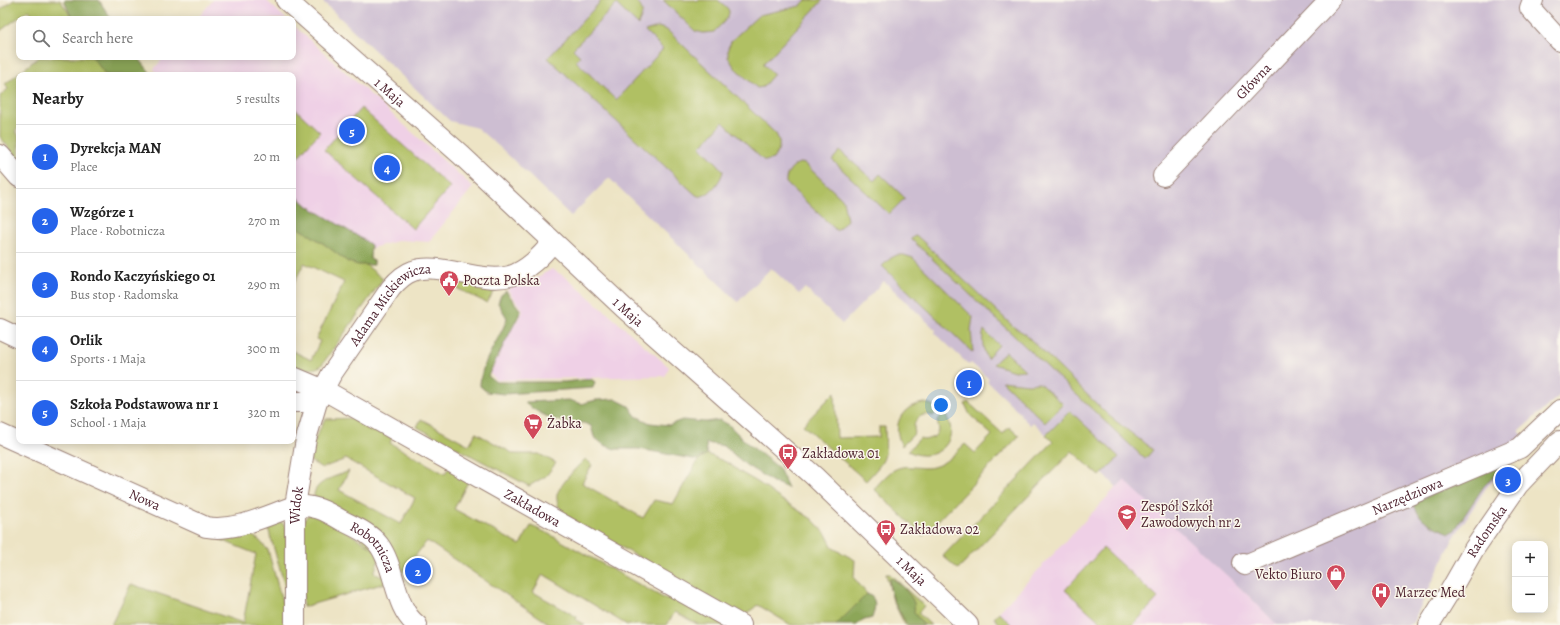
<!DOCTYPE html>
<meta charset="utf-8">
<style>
body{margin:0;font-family:Alegreya,serif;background:#f6f6f6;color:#222}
.controls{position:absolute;right:12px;bottom:12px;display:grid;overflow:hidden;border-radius:8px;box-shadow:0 2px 10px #0003}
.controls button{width:36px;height:36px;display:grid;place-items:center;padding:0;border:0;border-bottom:1px solid #e0e0e0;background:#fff;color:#222;font:20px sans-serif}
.you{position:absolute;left:941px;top:405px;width:14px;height:14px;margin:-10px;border:3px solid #fff;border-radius:50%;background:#1a73e8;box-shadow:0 0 0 6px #1a73e833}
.badge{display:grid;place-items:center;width:26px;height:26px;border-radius:50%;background:#2563eb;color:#fff;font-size:13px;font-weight:700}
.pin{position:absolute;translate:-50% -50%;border:2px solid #fff;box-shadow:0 1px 4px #0006}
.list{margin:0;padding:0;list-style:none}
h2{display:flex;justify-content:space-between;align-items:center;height:52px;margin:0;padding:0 16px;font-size:17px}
h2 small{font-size:13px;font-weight:400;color:#767676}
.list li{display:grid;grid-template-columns:26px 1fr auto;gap:12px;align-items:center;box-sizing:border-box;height:64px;padding:0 16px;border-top:1px solid #e0e0e0}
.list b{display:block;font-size:15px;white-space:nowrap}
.list p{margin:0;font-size:13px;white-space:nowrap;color:#767676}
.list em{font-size:13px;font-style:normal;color:#767676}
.icon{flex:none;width:22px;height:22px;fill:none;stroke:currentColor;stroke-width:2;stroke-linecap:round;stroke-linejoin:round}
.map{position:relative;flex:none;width:1560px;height:625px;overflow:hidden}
.search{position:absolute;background:#fff;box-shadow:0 2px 10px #0003;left:16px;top:16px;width:280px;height:44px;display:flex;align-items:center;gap:10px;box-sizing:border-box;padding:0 14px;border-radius:8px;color:#767676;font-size:15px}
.panel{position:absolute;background:#fff;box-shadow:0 2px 10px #0003;left:16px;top:72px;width:280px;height:372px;border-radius:8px}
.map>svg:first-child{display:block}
.built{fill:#efd0e6}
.industrial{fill:#cdbed2}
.green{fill:#b0c063;stroke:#7d7047}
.forest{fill:#8ca659;stroke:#6b6242}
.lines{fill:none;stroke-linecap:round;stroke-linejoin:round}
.minor-casing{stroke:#9c8278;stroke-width:22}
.minor{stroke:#fff;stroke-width:20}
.labels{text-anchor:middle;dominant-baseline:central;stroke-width:3;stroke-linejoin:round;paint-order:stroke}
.street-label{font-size:14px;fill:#4a1f2b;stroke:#fbf7ec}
.poi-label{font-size:14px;fill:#4a1f2b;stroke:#fbf7ec;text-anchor:start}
</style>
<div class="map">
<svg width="1560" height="625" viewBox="0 0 1560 625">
<rect width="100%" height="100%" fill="#fbf7ec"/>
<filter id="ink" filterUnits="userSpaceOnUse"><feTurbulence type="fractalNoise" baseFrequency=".025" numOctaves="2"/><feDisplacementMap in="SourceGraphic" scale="8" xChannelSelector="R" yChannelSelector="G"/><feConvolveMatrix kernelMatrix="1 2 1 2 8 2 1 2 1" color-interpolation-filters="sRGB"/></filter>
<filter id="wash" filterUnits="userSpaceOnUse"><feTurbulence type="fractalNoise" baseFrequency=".012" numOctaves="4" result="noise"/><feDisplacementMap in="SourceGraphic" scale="16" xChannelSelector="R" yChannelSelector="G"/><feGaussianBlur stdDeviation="0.9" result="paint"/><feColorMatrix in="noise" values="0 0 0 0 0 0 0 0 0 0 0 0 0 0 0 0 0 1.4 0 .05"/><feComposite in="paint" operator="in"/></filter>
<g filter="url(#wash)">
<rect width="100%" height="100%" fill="#ede4c5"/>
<g class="built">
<polygon points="213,0 266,0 286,19 197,19"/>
<polygon points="293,25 473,187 429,242 401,240 368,249 293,200 293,75 158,75 154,69 164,57 293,57"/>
<polygon points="552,269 567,278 669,367 665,376 497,380 490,374 510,333 523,311 507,289 536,278"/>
<polygon points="1124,479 1280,625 1000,625 993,618"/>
</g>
<polygon class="industrial" points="321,0 1560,0 1560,395 1519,431 1530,443 1486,488 1453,539 1413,622 1409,625 1277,625 1250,597 1124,480 1117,487 1063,437 1053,441 1033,422 1030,425 1020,415 1021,414 987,381 989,379 971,363 969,365 935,333 936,330 884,281 842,324 805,288 799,294 771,268 738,302 609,178 571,216 503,150 477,128 450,121"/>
<g class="green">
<polygon points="14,0 60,0 73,19 36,19 29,10 0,31 0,10"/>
<path d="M602,0H635C645,10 643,13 638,25L616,4L573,49L580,56L576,61L616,100L663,49L645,31L658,27L667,30L776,134C782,144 779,150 773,159L765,161L761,158L723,122L700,147L718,164L723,171C722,179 711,194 702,196C700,197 698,196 696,195L548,58Z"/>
<path d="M663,0H696L697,2L699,0H718C721,3 726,6 728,9C733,16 718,27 714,32L703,33L695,31Z"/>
<polygon points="806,0 823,0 763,64 774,74 763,87 757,88 735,68 728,57 728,48 732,40 759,15 800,6"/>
<polygon points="39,57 98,57 111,75 19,75 19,128 15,131 19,136 19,160 0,137 0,96 8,89 5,84"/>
<polygon points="293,107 320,132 296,159 293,156"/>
<polygon points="361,108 450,187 413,229 324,150"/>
<polygon points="840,151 874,181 880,174 905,198 889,214 832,160"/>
<path d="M800,163L805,164L843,200L847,220L837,231L786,183C785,174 792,165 800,163Z"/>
<path d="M293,220L366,265L383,279L321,366C311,371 303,369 293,366V351L311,360L320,341L316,339L344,282L304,263L293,285Z"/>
<polygon points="916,235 1015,328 1024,333 1108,415 1153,450 1145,459 911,239"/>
<polygon points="897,255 904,255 913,258 973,317 971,330 973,353 882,266 891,258"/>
<polygon points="444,280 480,287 496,288 487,303 442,281"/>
<path d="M984,330L999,345L987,359C983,348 981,341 984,330Z"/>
<polygon points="1006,352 1025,370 1014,371 993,364"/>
<polygon points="1002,381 1028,384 1039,383 1063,404 1045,423"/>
<path d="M835,392L837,438L879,437V427H885C886,460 888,457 866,481L803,425Z"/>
<path d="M968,402L1003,434L1009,427L1019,436L923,536L874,489C885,477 894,464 912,467C919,467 926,469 933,467C946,464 955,453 965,444L975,453L992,435L970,415L965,404Z"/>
<path d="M924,403L930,404L940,409L933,416C921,411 911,421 915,433L902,446C891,425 901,406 924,403Z"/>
<polygon points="1070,411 1119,457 1100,476 1072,451 958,569 943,556 1053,442 1046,435"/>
<path d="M944,413C964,438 936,466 908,451L920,438L925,440L934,437L939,430L937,420Z"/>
<path d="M357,418L392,438L390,443L445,474L449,467L470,478L454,509L520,545L531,526L547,533L667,600L671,592L730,625H699L675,612L667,625H627L543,574L533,592L577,617L576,620L585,625H551L427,541L400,575L325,504L314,496C314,481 338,476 349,471L339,490L401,524L415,498L346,459L322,468L310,461L313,443L325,419Z"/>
<polygon points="421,419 469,445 476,433 514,454 539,454 556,463 546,476 529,486 417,427"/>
<path d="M707,454L728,463L740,472L759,483L779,498L812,519L826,534L833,548L855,560L854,578L867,594L836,625H791L758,605L743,616L561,513C559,507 556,501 557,494C559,487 579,463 586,459L592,465L582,483L643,518L654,500L673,504L698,460Z"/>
<polygon points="316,511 381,554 374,573 382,577 385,565 392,581 303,607 303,522 307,516"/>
<polygon points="278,520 286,526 290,604 266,521"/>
<polygon points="247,532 260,541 268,550 285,612 284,625 111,625 131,584 243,623 256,554 206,534"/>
<polygon points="1103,548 1158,598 1133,625 1104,625 1065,590"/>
<polygon points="886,574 890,574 924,606 918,613 931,625 905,625 893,601"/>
<polygon points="999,612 1012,625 1001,625 994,618"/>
</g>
<g class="forest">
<polygon points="64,0 99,0 111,19 72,19"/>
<polygon points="92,57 138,57 152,75 106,75"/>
<polygon points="293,193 308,206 364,240 371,245 370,259 374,261 374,265 358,265 348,262 324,244 293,224"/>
<path d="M506,291L521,311L488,376L496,382H565L591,379L595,382L593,388L504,394L487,392L480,386C480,362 500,340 507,318L498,303L501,295Z"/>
<path d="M615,399L629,406L636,416L650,423L669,425L682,420L705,422L720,420L729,425L747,443L779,468L788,488L773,482L746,465L724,446L706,443L707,454L698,460L639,449H615L604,445L594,437L591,426C580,420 570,424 560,421C550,419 533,410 525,403L527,402L569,400L581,404L596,400Z"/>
<path d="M1508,463L1484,486L1454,531L1450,533C1442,530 1426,523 1421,517C1417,513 1415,507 1413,502Z"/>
<path d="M890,578C897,579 912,596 914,603C915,606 914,610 914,613L924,625H907C900,611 887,594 890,578Z"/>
<path d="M867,594C878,598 875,609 872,618L861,621L857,625H836Z"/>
</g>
</g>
<g filter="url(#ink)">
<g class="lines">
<g class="minor-casing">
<g id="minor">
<path id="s1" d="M286,0L460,154L624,308L814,476L968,625"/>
<polyline points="1533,0 1530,8 1560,41"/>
<polyline points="0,155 19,177"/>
<path id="s2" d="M1163,176L1330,0"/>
<polyline points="0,329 19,338"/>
<path id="s3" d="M293,377L324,390L741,625"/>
<polyline points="293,402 317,402"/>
<path id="s4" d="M0,434L206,527C236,532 267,515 295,506C313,504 326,511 341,520C355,527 370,533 379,545C396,568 394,608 417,625"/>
<path id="s5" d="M1243,563L1245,565L1520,448L1560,410"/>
<path id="s6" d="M295,625V506L306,439L317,402L331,375L391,288C397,281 404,274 413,271C438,261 481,284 510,276C528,270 541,256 553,242"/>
<path id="s7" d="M1429,625L1450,591L1474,549L1518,485L1560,441"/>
</g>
</g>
<use href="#minor" class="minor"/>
</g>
</g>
<defs>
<g id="civic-pin" transform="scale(1)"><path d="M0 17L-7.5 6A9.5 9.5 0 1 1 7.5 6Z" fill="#d1495b" stroke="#fbf7ec"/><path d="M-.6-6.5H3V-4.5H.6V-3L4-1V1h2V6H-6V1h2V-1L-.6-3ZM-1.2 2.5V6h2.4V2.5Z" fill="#fff"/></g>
<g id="supermarket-pin" transform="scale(1)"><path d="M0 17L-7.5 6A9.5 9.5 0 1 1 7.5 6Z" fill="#d1495b" stroke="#fbf7ec"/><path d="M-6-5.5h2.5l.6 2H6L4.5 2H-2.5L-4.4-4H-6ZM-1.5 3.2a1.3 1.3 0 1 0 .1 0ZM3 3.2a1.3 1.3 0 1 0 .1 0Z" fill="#fff"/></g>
<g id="bus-pin" transform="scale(1)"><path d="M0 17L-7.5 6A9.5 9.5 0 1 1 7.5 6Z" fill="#d1495b" stroke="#fbf7ec"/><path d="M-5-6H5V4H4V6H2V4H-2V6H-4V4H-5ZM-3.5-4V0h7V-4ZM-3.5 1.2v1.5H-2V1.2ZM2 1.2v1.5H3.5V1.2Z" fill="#fff"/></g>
<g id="school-pin" transform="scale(1)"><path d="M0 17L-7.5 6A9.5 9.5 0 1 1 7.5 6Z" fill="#d1495b" stroke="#fbf7ec"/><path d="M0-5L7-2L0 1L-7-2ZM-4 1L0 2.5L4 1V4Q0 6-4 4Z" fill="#fff"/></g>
<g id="shop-pin" transform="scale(1)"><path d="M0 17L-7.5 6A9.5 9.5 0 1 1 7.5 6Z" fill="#d1495b" stroke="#fbf7ec"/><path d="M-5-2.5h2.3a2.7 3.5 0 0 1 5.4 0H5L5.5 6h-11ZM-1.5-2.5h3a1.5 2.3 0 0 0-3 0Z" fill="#fff"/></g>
<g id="hospital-pin" transform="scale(1)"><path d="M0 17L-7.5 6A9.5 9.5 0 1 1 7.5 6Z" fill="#d1495b" stroke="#fbf7ec"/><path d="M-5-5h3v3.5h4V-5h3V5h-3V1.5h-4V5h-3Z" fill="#fff"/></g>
</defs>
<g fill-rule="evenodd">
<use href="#civic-pin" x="449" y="280"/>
<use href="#supermarket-pin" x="533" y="423"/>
<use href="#bus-pin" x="788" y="453"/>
<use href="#school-pin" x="1127" y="514"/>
<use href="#bus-pin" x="886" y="529"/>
<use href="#shop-pin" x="1336" y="574"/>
<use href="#hospital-pin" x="1381" y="592"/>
</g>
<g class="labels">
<g class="street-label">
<text stroke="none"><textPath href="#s2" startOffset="131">Główna</textPath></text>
<text stroke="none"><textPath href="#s1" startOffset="139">1 Maja</textPath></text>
<text stroke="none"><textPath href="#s6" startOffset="351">Adama Mickiewicza</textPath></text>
<text stroke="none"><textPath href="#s1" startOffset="463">1 Maja</textPath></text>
<text stroke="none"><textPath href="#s5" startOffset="179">Narzędziowa</textPath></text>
<text stroke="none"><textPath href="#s4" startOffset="159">Nowa</textPath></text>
<text stroke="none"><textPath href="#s6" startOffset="120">Widok</textPath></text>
<text stroke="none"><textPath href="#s3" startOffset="273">Zakładowa</textPath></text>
<text stroke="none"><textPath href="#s7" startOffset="110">Radomska</textPath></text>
<text stroke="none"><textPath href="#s4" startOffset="411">Robotnicza</textPath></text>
<text stroke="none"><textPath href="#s1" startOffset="847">1 Maja</textPath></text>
</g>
<g class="poi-label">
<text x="463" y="280">Poczta Polska</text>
<text x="547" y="423">Żabka</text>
<text x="802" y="453">Zakładowa 01</text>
<text x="1141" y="506">Zespół Szkół<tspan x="1141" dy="16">Zawodowych nr 2</tspan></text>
<text x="900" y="529">Zakładowa 02</text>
<text x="1322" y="574" text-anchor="end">Vekto Biuro</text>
<text x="1395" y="592">Marzec Med</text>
</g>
</g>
</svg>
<div class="controls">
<button>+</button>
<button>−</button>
</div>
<div class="you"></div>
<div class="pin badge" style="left:969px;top:383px">1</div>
<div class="pin badge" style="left:418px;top:571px">2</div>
<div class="pin badge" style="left:1508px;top:480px">3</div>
<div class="pin badge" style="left:387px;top:168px">4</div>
<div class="pin badge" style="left:352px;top:131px">5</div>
<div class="search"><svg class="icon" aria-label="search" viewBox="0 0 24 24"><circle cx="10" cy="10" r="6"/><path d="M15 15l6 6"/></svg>Search here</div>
<section class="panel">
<h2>Nearby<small>5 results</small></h2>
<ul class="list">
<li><span class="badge">1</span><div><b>Dyrekcja MAN</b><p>Place</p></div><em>20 m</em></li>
<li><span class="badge">2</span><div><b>Wzgórze 1</b><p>Place · Robotnicza</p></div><em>270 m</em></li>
<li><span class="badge">3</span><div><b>Rondo Kaczyńskiego 01</b><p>Bus stop · Radomska</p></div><em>290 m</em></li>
<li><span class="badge">4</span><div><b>Orlik</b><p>Sports · 1 Maja</p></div><em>300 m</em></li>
<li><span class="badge">5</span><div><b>Szkoła Podstawowa nr 1</b><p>School · 1 Maja</p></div><em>320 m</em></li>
</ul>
</section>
</div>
